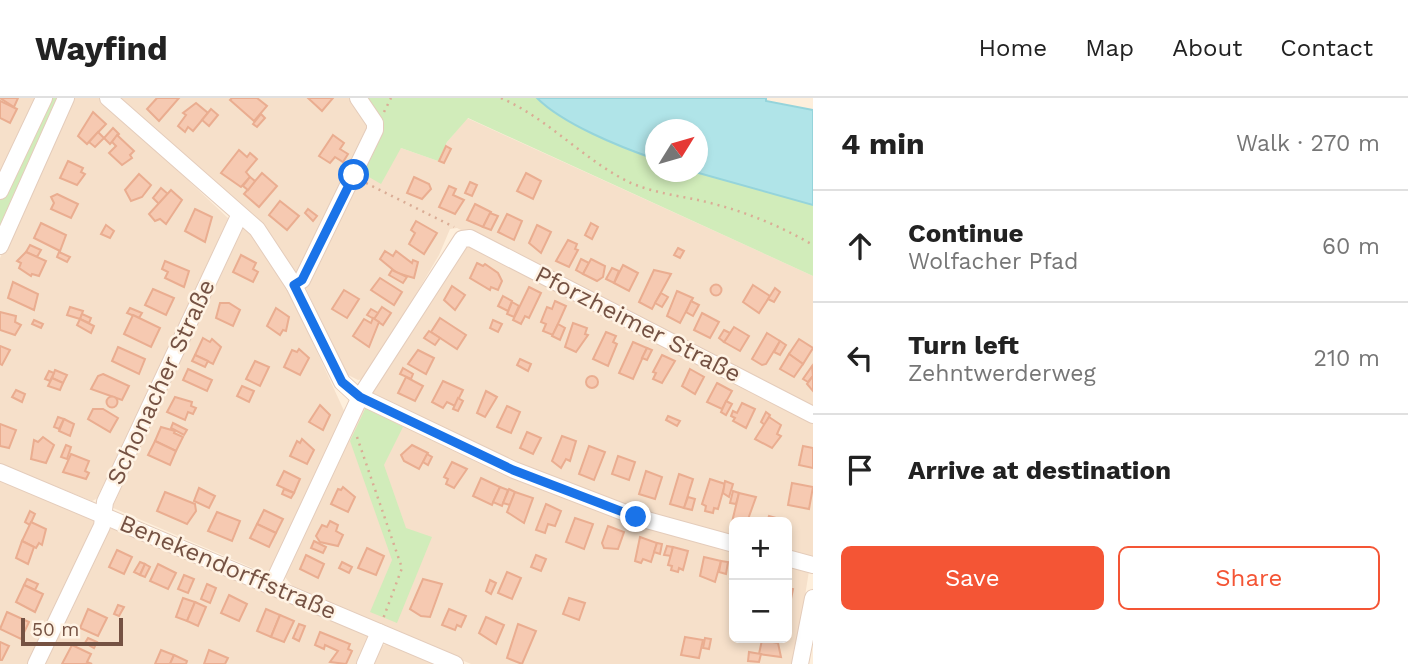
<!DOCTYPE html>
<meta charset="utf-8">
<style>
body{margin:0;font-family:"Work Sans",sans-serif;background:#f6f6f6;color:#222}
.controls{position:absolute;right:21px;bottom:21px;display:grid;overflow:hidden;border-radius:10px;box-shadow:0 4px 10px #0003}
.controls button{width:63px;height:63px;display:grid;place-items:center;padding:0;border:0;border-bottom:2px solid #e0e0e0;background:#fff;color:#222;font:35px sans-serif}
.compass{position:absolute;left:645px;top:21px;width:63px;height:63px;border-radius:50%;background:#fff;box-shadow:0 4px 10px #0003;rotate:53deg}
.scale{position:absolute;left:21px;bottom:18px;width:102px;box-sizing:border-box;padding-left:7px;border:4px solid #755243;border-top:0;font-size:19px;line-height:24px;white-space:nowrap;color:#755243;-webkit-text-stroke:5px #fff3e4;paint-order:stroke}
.stop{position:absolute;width:21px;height:21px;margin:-16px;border:5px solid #1a73e8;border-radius:50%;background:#fff}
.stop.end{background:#1a73e8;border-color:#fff;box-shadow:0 2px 7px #0008}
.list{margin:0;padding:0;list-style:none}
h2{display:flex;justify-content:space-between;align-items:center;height:91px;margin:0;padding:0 28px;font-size:30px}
h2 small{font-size:23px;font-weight:400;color:#767676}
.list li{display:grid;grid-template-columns:46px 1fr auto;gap:21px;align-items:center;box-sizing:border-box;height:112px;padding:0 28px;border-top:2px solid #e0e0e0}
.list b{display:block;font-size:26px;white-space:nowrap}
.list p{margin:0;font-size:23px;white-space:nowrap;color:#767676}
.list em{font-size:23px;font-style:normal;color:#767676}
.actions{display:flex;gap:14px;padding:21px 28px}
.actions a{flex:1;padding:16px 0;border:2px solid #f45535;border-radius:10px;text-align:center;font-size:24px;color:#f45535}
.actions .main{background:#f45535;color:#fff}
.icon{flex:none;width:38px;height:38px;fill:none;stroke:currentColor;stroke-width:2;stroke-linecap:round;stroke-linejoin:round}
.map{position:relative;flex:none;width:813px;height:566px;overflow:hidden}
header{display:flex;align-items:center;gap:42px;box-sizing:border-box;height:98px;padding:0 35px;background:#fff;border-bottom:2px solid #e0e0e0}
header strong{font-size:33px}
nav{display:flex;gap:38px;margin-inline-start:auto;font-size:24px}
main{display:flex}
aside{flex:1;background:#fff}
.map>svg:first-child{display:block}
.residential{fill:#f6e0ca}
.green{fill:#d1ecba}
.water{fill:#b0e4e8;stroke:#95d4db;stroke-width:2}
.building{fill:#f6c9b1;stroke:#eaad90;stroke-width:2}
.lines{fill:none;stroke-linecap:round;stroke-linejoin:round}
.minor-casing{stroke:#e4ccbb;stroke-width:18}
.path{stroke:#daac95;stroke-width:2.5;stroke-dasharray:2 5;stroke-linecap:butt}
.minor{stroke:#fff;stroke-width:16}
.route{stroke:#1a73e8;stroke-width:9}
.labels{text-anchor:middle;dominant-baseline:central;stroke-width:5;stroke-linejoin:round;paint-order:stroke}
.street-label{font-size:24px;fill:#755243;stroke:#fff3e4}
</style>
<header>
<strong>Wayfind</strong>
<nav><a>Home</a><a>Map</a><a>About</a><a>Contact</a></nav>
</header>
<main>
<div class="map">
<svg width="813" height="566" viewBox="0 0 813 566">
<rect width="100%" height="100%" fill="#feefdc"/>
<g class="residential">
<polygon points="0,0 40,0 0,82"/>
<polygon points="72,0 101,0 229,121 100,399 92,403 0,366 0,160"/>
<polygon points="115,0 352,0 368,22 370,34 300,175 296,176"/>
<polygon points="467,20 813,178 813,310 457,130 450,131 439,157 367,280 358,282 344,275 305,188 362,75 401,50 438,63 447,44"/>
<polygon points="243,128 247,128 268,158 292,199 345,315 269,477 111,409"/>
<polygon points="466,146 813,322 813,459 787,452 787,424 734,424 734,438 637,412 515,366 373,297 371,293"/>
<polygon points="368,310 734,451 734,540 787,540 787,465 809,473 794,566 471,566 297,493 284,478 360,313"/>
<polygon points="0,381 93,419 96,428 29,566 0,566"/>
<polygon points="114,429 365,533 369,539 360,566 43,566 107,434"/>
<polygon points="389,544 442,566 374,566 382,548"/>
</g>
<g class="green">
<polygon points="47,0 62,0 0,129 0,101"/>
<path d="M363,0H537C563,26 620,49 655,61L656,74H695L813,107V178L468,20L447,44L438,63L401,50L381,86L362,75L381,32Z"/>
<polygon points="366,309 403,329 384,367 406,430 432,439 397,525 370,514 392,462 350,343"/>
</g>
<path class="water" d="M537,0H766V3L813,12V107L695,74L698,32H656L655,61C620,49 563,26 537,0Z"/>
<g class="building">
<polygon points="0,0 18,0 14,9"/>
<polygon points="157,0 179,0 159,23 147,11"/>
<polygon points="232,0 257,0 267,8 254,23 230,2"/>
<polygon points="308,0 333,0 322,13"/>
<polygon points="0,3 17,11 10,25 0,20"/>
<polygon points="196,5 208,15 193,33 188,29 185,34 178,28 186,17 183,15"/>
<polygon points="211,11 218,17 209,28 202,22"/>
<polygon points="93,14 106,26 87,46 78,38"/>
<polygon points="261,16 265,20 257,29 253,26"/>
<polygon points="113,30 119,36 110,46 104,40"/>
<polygon points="98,34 104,40 95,49 89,44"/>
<polygon points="117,37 134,53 130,57 132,60 122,67 109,55 116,48 112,44"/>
<polygon points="333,37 344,45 340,51 348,56 343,64 335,59 330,65 319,58"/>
<polygon points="446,48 451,51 444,65 439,63"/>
<polygon points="239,52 247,59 250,55 257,61 246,74 250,79 241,89 221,75"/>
<polygon points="68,63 83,70 81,74 85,76 77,87 60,80"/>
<polygon points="262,75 277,88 259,109 244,96"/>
<polygon points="526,75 541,83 533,101 517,93"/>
<polygon points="139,76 151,87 142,99 131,103 125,92"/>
<polygon points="250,79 255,83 248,92 243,88"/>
<polygon points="414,79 429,86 431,91 422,101 407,95"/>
<polygon points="470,84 477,87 472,98 465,95"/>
<polygon points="449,88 456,91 453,97 464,102 455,116 439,109"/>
<polygon points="161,90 168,96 159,106 153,100"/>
<polygon points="171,92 182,102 166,126 160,121 155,123 149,116"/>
<polygon points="57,96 78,106 71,120 51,111 54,105 51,99"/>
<polygon points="280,103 299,118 287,132 269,117"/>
<polygon points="475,106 491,114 483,129 467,122"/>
<polygon points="195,111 212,119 205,144 185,133"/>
<polygon points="308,111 317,118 313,123 305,115"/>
<polygon points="490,115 498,118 491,132 483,129"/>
<polygon points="507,116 522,123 514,142 498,134"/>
<polygon points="416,123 437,135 424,156 409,146 415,135 411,132"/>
<polygon points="41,125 66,137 60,153 34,140"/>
<polygon points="591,125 598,129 592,141 585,137"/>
<polygon points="106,127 114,133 110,140 101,136"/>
<polygon points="537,127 551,134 541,155 529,145"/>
<polygon points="568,142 577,146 575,151 578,152 569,169 556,163"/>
<polygon points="30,147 41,152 37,159 26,154"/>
<polygon points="678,150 684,153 680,160 674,157"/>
<polygon points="385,153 393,158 396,153 412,165 413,162 418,164 414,180 397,175 380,161"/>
<polygon points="26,154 46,163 39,178 32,176 31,178 19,170 21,165 17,163"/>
<polygon points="59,154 70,159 67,164 57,159"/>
<polygon points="241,157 256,165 253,171 258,174 253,184 233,174"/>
<polygon points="581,161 589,165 583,176 576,172"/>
<polygon points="591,161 605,168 603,179 597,183 583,176"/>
<polygon points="165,163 189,173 184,189 165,180 168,174 162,171"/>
<polygon points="477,165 483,168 485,166 498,175 502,183 498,192 491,189 490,192 470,180"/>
<polygon points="623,167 638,175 629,193 614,185"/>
<polygon points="612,170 619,173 614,185 606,181"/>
<polygon points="392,172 407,179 403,185 389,177"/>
<polygon points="654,172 671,176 652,211 639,204"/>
<polygon points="380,180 402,194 394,207 371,192"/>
<polygon points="13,184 38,196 34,212 8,200"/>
<circle cx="716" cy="192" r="5.5"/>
<polygon points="753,187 770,198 759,215 743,204"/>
<polygon points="452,188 465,197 455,212 444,202"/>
<polygon points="529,189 541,195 529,220 525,218 521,226 513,222"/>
<polygon points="775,190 780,194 774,204 768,201"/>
<polygon points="153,191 174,200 166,217 145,207"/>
<polygon points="344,192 359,201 347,220 332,211"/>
<polygon points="677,193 693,200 680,225 667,218"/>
<polygon points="661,195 668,199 662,209 655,205"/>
<polygon points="503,198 512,203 508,213 498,208"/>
<polygon points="555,203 566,208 553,237 543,233 546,226 541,224 547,209 552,211"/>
<polygon points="691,203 699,207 693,218 686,214"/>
<polygon points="512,204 519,208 514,219 507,216"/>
<polygon points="220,205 229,205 240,212 233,228 216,220"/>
<polygon points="70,209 83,213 80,221 67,217"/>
<polygon points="382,209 391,215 383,227 374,221"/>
<polygon points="130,210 142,215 139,220 127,215"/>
<polygon points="276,210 289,219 286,233 283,232 280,237 267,228"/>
<polygon points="371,211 378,215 374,221 367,217"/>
<polygon points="0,214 16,218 15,224 21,227 15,237 0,232"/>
<polygon points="702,215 719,224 710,240 694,232"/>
<polygon points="82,216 91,220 89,225 80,221"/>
<polygon points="133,217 160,230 151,249 124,236"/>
<polygon points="373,220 379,224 369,249 353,238 364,221 371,225"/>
<polygon points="440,220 466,237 457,251 431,234"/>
<polygon points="80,221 94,228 91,235 77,227"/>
<polygon points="34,222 43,226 41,230 32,226"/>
<polygon points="493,222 502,226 498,234 490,230"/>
<polygon points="573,225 587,230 585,236 588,237 576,254 565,249"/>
<polygon points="558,226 565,230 560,242 552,238"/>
<polygon points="734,229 749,238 740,253 724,244"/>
<polygon points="724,232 730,235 724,244 719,240"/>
<polygon points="429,233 440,240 435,247 424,240"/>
<polygon points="606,234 616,238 613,244 617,246 608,268 593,261"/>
<polygon points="767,235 780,243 766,266 762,267 752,261"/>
<polygon points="203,240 210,244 212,241 221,249 213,266 195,257"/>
<polygon points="799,241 813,250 803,266 789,256"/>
<polygon points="780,243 786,247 780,257 774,254"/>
<polygon points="633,244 647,250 633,281 619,275"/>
<polygon points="0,248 10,252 2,267 0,266"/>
<polygon points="118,249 145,261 139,276 112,263"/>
<polygon points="647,250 652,252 647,262 642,260"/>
<polygon points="299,251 309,260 300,277 284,269 292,252 297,254"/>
<polygon points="418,252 434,260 426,276 408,266"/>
<polygon points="789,256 803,266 794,279 780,271"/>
<polygon points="195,257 208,263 205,269 192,263"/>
<polygon points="662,257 675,263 662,285 653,281 656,275 653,274"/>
<polygon points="520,261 531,266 528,273 517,267"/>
<polygon points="255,263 269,269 260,288 246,281"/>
<polygon points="812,268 813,278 808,284 803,281"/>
<polygon points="403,270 413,276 411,281 400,276"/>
<polygon points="188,271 212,282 207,293 183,282"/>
<polygon points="690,271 704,279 695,296 682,288"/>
<polygon points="55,272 67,277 63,285 52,280"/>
<polygon points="49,273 54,275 50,283 45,281"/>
<polygon points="103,276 129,288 122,302 91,291 98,278"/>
<polygon points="813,278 813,293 807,286"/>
<circle cx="592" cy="284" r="6"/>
<polygon points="406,279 423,288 415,303 398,295"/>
<polygon points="52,280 63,285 60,292 48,288"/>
<polygon points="443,283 463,292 455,308 447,304 443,310 432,304"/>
<polygon points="717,285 732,293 722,311 707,304"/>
<polygon points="242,288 254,293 249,304 237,298"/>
<polygon points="16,292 25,296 22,304 12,299"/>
<polygon points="486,293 497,299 485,319 477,315"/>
<circle cx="112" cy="304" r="5.5"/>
<polygon points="175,299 192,304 191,308 196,310 193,316 188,314 185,322 167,314"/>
<polygon points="458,300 463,303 458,313 453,311"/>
<polygon points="726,303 732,306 726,317 721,314"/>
<polygon points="742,305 755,311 746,330 733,323 735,320 731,318 733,313 737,315"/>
<polygon points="320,307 330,317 323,332 309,324"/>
<polygon points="507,308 520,314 511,335 497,329"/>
<polygon points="93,311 103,311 118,320 110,334 88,321"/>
<polygon points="766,314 770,317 765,327 761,324"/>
<polygon points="668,318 680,323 677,328 666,322"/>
<polygon points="58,319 64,321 59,331 54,329"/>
<polygon points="769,319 781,327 777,336 781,338 772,350 755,341"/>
<polygon points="64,321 74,326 70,338 59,333"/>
<polygon points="173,325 187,332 184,337 171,330"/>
<polygon points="0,326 16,332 9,350 0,348"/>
<polygon points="161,329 175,333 174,335 183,339 176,353 155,343"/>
<polygon points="527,334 541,340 533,356 520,350"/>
<polygon points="562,338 576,343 570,363 566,361 561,370 552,363"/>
<polygon points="43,339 54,347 46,365 31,361 34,342 38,344"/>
<polygon points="302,341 314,352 307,366 290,358 297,343 300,345"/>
<polygon points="155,343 176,353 170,367 148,357"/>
<polygon points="66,347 71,349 67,361 61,359"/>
<polygon points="412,347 428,355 419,371 404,363 401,357"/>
<polygon points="589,348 605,354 594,382 579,376"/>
<polygon points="803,348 813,350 813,370 799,367"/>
<polygon points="71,356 89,363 85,373 89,375 86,381 63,374"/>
<polygon points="427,356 432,359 428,367 423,364"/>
<polygon points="618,358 635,364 629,382 612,376"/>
<polygon points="452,364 467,371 454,390 446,386 448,381 444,379"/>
<polygon points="284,373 300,381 294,395 277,387"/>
<polygon points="646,373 662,379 655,401 639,396"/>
<polygon points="679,376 693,381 684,410 670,406"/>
<polygon points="481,380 500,389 492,407 473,398"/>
<polygon points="710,381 725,386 718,411 714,410 713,415 705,413 706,408 702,406"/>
<polygon points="725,383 733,386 729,399 723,395"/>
<polygon points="792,385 813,389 809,411 788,407"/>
<polygon points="343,389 355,399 348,414 331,406 338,391 341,392"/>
<polygon points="500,389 508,392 502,408 493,404"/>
<polygon points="199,390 215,398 209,410 194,403"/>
<polygon points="284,391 294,395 291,400 282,396"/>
<polygon points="509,391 515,394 510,407 503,405"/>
<polygon points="733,393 739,395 736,406 730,405"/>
<polygon points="165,394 195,406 196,413 187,426 157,413"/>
<polygon points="515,394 533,400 524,425 507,414"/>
<polygon points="739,395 756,399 747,424 734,425 732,424"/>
<polygon points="688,399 695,401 692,412 684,410"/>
<polygon points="546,406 561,413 555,428 548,426 545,435 536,432"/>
<polygon points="264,412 283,421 276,435 257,426"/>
<polygon points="30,413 35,416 30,427 25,424"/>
<polygon points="217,414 240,423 232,443 208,433"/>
<polygon points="769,418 787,423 787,426 767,424"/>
<polygon points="575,420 593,426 584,451 566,444"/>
<polygon points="330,423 338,427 336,433 343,437 338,448 320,444 316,438 322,427 327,429"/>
<polygon points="31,424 46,431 42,447 39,445 36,450 22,443"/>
<polygon points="257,426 276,435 269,449 250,440"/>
<polygon points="608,428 624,434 618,451 604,450 602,445"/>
<polygon points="640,439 657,445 651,464 643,461 641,465 635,463"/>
<polygon points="22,443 34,449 28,466 16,460"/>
<polygon points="314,443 326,449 323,455 311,450"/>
<polygon points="657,445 662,446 660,456 654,454"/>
<polygon points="667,448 673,449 671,458 664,457"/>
<polygon points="673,449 688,453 683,472 679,470 678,474 671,472 672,468 668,467"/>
<polygon points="367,450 384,458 376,477 358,470"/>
<polygon points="117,452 132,459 124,476 109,469"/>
<polygon points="306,457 324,466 318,480 300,471"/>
<polygon points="536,457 546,461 541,473 531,469"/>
<polygon points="704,459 721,463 715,484 700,478"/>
<polygon points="721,463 728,464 726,476 719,474"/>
<polygon points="140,464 145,466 140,477 134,474"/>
<polygon points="342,464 352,469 349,475 339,470"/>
<polygon points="145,466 150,469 145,479 140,477"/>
<polygon points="158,466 176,475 168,491 150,483"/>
<polygon points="734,467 734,486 730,485"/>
<polygon points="507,474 521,480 512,501 498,495"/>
<polygon points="184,477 194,481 188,495 178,491"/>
<polygon points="27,481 38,486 35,492 24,487"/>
<polygon points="423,481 442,486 430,519 421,518 410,511"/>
<polygon points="490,482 496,485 491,496 486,493"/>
<polygon points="207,486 216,490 210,505 201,501"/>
<polygon points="24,487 43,496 35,514 16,504"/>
<polygon points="787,490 793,491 791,501 787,500"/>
<polygon points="229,497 247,506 239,523 221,515"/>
<polygon points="183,500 195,504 187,523 176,519"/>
<polygon points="569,500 585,505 579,522 563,516"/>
<polygon points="195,504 206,509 198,528 187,523"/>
<polygon points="118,507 124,509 119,518 114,516"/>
<polygon points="88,511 107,520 98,538 80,530"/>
<polygon points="266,511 280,517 271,539 257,533"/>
<polygon points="449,511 466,518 461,529 457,527 455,532 442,527"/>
<polygon points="7,514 29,524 21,541 0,531"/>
<polygon points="280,517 294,523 284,544 271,539"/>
<polygon points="486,519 504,527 496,546 479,535"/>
<polygon points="299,526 305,528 299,543 293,540"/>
<polygon points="518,526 536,533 522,566 507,560"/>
<polygon points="320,534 350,546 348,551 352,553 346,566 330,564 338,553 325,547 324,551 315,547"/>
<polygon points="685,539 703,542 699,560 681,557"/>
<polygon points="88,540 97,544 94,550 85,545"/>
<polygon points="705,540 711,541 709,551 703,550"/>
<polygon points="762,542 778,545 781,559 759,556"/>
<polygon points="0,544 9,548 2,562 0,562"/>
<polygon points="72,547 91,556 87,564 92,566 62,566"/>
<polygon points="161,552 174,557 170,566 155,566"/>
<polygon points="209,552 228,560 225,566 204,566"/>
<polygon points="749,554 761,556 759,564 748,563"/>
<polygon points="174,557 187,563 186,566 170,566"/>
</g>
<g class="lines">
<g class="minor-casing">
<g id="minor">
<polyline points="108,0 257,131 294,187 342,284 355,296 514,372 636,419 734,446"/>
<polyline points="0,93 44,0"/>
<polyline points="0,148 66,0"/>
<polyline points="294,187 302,182 375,32 375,25 358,0"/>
<polyline points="0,374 455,566"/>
<polyline points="787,460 813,467"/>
<polyline points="272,487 360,299 462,141 470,140 813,317"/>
<polyline points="36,566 102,428 105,404 239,118"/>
<polyline points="365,566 379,534"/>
<polyline points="800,566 813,500"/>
</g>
</g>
<g class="path">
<path d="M501,0C549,21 586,64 631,85C659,97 686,98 714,106C749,115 782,129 813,147"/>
<polyline points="384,14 391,0"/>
<polyline points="366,85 454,129"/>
<polyline points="357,339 402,470 383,521"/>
</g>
<use href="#minor" class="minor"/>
</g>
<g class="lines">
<polyline class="route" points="354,77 302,182 294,187 342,284 360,299 513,372 636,419"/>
</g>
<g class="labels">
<g class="street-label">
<text transform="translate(638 226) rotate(27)">Pforzheimer Straße</text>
<text transform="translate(161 284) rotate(-65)">Schonacher Straße</text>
<text transform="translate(228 469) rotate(23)">Benekendorffstraße</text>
</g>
</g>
</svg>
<div class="controls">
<button>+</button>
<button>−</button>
</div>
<svg class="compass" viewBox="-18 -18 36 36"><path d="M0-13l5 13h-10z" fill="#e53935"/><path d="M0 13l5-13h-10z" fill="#767676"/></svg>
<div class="scale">50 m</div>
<div class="stop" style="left:354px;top:77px"></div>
<div class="stop end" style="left:636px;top:419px"></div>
</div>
<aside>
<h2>4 min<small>Walk · 270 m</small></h2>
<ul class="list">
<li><svg class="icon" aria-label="ahead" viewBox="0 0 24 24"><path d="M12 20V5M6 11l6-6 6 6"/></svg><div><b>Continue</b><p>Wolfacher Pfad</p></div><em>60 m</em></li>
<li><svg class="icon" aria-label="left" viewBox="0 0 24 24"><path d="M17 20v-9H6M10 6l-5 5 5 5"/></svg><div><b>Turn left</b><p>Zehntwerderweg</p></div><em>210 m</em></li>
<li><svg class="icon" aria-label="arrive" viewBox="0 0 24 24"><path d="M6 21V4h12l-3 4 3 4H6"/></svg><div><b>Arrive at destination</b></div></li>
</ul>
<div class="actions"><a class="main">Save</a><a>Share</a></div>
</aside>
</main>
